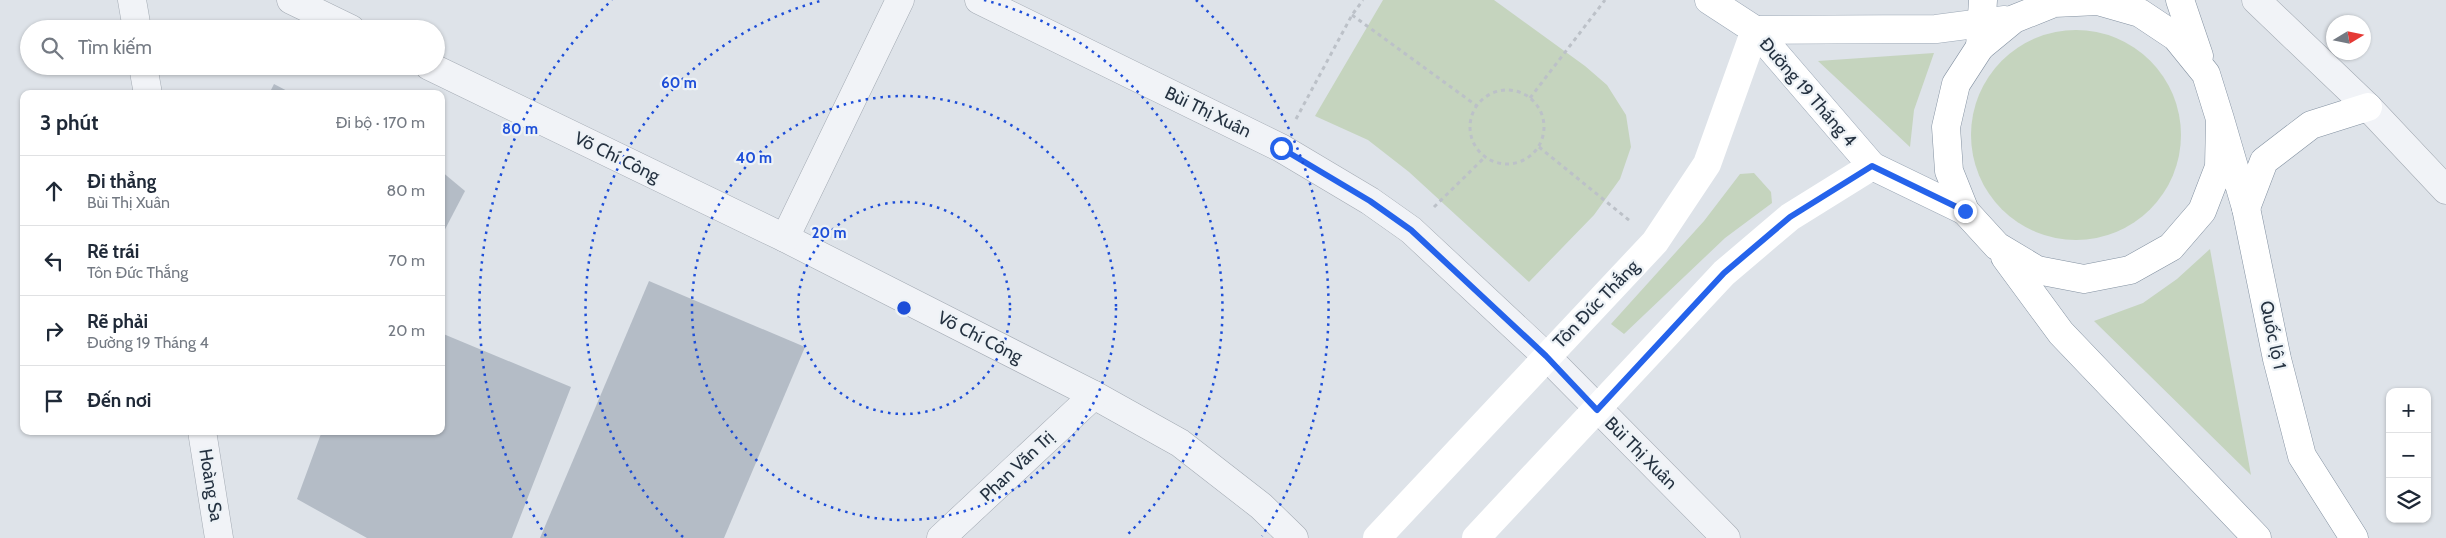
<!DOCTYPE html>
<html lang="vi">
<meta charset="utf-8">
<style>
body{margin:0;font-family:Cabin,sans-serif;background:#f6f6f7;color:#1f2937}
.controls{position:absolute;right:15px;bottom:15px;display:grid;overflow:hidden;border-radius:10px;box-shadow:0 1px 4px #0004}
.controls button{width:45px;height:45px;display:grid;place-items:center;padding:0;border:0;border-bottom:1px solid #e0e1e3;background:#fff;color:#1f2937;font:25px sans-serif}
.compass{position:absolute;left:2326px;top:15px;width:45px;height:45px;border-radius:50%;background:#fff;box-shadow:0 1px 4px #0004;rotate:80deg}
.stop{position:absolute;width:15px;height:15px;margin:-11px;border:4px solid #2563eb;border-radius:50%;background:#fff}
.stop.end{background:#2563eb;border-color:#fff;box-shadow:0 1px 5px #0008}
.list{margin:0;padding:0;list-style:none}
h2{display:flex;justify-content:space-between;align-items:center;height:65px;margin:0;padding:0 20px;font-size:21px}
h2 small{font-size:16px;font-weight:400;color:#747a83}
.list li{display:grid;grid-template-columns:32px 1fr auto;gap:15px;align-items:center;box-sizing:border-box;height:70px;padding:0 20px;border-top:1px solid #e0e1e3}
.list b{display:block;font-size:19px;white-space:nowrap}
.list p{margin:0;font-size:16px;white-space:nowrap;color:#747a83}
.list em{font-size:16px;font-style:normal;color:#747a83}
.icon{flex:none;width:28px;height:28px;fill:none;stroke:currentColor;stroke-width:2;stroke-linecap:round;stroke-linejoin:round}
.map{position:relative;flex:none;width:2446px;height:538px;overflow:hidden}
.search{position:absolute;background:#fff;box-shadow:0 1px 4px #0004;left:20px;top:20px;width:425px;height:55px;display:flex;align-items:center;gap:12px;box-sizing:border-box;padding:0 18px;border-radius:28px;color:#747a83;font-size:19px}
.panel{position:absolute;background:#fff;box-shadow:0 1px 4px #0004;left:20px;top:90px;width:425px;height:345px;border-radius:10px}
.map>svg:first-child{display:block}
.green{fill:#c5d4be}
.building{fill:#b4bcc6}
.lines{fill:none;stroke-linecap:round;stroke-linejoin:round}
.street-casing{stroke:#a3aab3;stroke-width:29}
.primary-casing{stroke:#9ca8b6;stroke-width:29}
.highway-casing{stroke:#8391a1;stroke-width:29}
.path{stroke:#bcc1c8;stroke-width:3;stroke-dasharray:4 4;stroke-linecap:butt}
.street{stroke:#f1f3f7;stroke-width:28}
.secondary{stroke:#fff;stroke-width:28}
.primary{stroke:#fff;stroke-width:28}
.highway{stroke:#fff;stroke-width:28}
.route{stroke:#2563eb;stroke-width:6}
.ring{fill:none;stroke:#1d4ed8;stroke-width:2.5;stroke-dasharray:2.5 5}
.labels{text-anchor:middle;dominant-baseline:central;stroke-width:4.5;stroke-linejoin:round;paint-order:stroke}
.street-label{font-size:18px;fill:#253241;stroke:#edf2f6}
.centre{fill:#1d4ed8;stroke:#edf2f6;stroke-width:2.5}
.ring-label{font-size:15px;text-anchor:middle;font-weight:bold;fill:#1d4ed8;stroke:#edf2f6;stroke-width:4.5;stroke-linejoin:round;paint-order:stroke}
</style>
<div class="map">
<svg width="2446" height="538" viewBox="0 0 2446 538">
<rect width="100%" height="100%" fill="#dee3e9"/>
<g class="green">
<polygon points="1383,0 1494,0 1585,66 1607,85 1626,115 1631,147 1620,179 1594,215 1529,282 1409,172 1368,140 1315,116"/>
<circle cx="2076" cy="135" r="105"/>
<polygon points="1934,53 1914,110 1910,147 1818,61"/>
<polygon points="1754,173 1771,192 1772,203 1725,238 1624,334 1611,324 1704,221 1740,174"/>
<polygon points="2210,249 2251,475 2094,321 2143,303 2177,279"/>
</g>
<g class="building">
<polygon points="274,84 293,94 269,94"/>
<polygon points="441,171 465,191 441,237"/>
<polygon points="649,281 805,347 724,538 540,538"/>
<polygon points="441,333 571,387 512,538 367,538 297,499 322,431 441,431"/>
</g>
<g class="lines">
<g class="street-casing">
<g id="street">
<polyline points="132,0 137,29"/>
<polyline points="291,0 351,29"/>
<polyline points="979,0 1281,148 1370,201 1411,230 1546,356 1726,538"/>
<polyline points="2256,0 2368,107 2446,190"/>
<polyline points="143,66 148,94"/>
<polyline points="429,66 785,238 1094,395 1180,443 1261,506 1294,538"/>
<polyline points="785,238 900,0"/>
<polyline points="202,431 219,538"/>
<polyline points="941,538 1094,395"/>
</g>
</g>
<g class="primary-casing">
<g id="primary">
<polyline points="1709,0 1755,30 1872,166 1965,211"/>
<polyline points="1755,30 1936,29 2005,20"/>
</g>
</g>
<g class="highway-casing">
<g id="highway">
<polyline points="2180,0 2199,56"/>
<polyline points="1980,47 1983,0"/>
<polyline points="2220,119 2219,167 2202,211 2171,247 2130,270 2084,279 2037,270 1997,246 1965,211 1949,171 1946,127 1956,84 1980,47 2014,19 2054,3 2098,1 2140,13 2176,37 2206,74 2220,119 2246,208 2277,359 2302,456 2354,538"/>
<polyline points="2246,208 2264,161 2311,125 2368,107"/>
<polyline points="2005,257 2061,333 2257,538"/>
</g>
</g>
<g class="path">
<polyline points="1352,15 1477,106"/>
<circle cx="1507" cy="127" r="37"/>
<polyline points="1530,98 1605,0"/>
<polyline points="1296,119 1352,15 1363,0"/>
<polyline points="1539,147 1630,221"/>
<polyline points="1434,207 1485,157"/>
</g>
<use href="#street" class="street"/>
<g class="secondary">
<polyline points="1377,538 1655,242 1707,164 1755,30"/>
<polyline points="1476,538 1724,273 1790,217 1872,166"/>
</g>
<use href="#primary" class="primary"/>
<use href="#highway" class="highway"/>
</g>
<g class="lines">
<polyline class="route" points="1281,148 1370,201 1411,230 1546,356 1597,410 1724,273 1790,217 1872,166 1965,211"/>
</g>
<g class="ring">
<circle cx="904" cy="308" r="106"/>
<circle cx="904" cy="308" r="212"/>
<path d="M683 537A318 318 0 0 1 824 0M984 0A318 318 0 0 1 1125 537"/>
<path d="M546 536A424 424 0 0 1 612 0M1196 0A424 424 0 0 1 1262 536"/>
</g>
<g class="labels">
<g class="street-label">
<text transform="translate(1808 92) rotate(49)">Đường 19 Tháng 4</text>
<text transform="translate(1208 112) rotate(26)">Bùi Thị Xuân</text>
<text transform="translate(617 157) rotate(26)">Võ Chí Công</text>
<text transform="translate(1596 304) rotate(-46)">Tôn Đức Thắng</text>
<text transform="translate(2273 335) rotate(78)">Quốc lộ 1</text>
<text transform="translate(980 337) rotate(27)">Võ Chí Công</text>
<text transform="translate(1641 453) rotate(45)">Bùi Thị Xuân</text>
<text transform="translate(1017 466) rotate(-43)">Phan Văn Trị</text>
<text transform="translate(211 485) rotate(81)">Hoàng Sa</text>
</g>
</g>
<circle cx="904" cy="308" r="8" class="centre"/>
<g class="ring-label">
<text x="679" y="88">60 m</text>
<text x="520" y="134">80 m</text>
<text x="754" y="163">40 m</text>
<text x="829" y="238">20 m</text>
</g>
</svg>
<div class="controls">
<button>+</button>
<button>−</button>
<button><svg class="icon" aria-label="layers" viewBox="0 0 24 24"><path d="M12 4l9 5-9 5-9-5zM3 14l9 5 9-5"/></svg></button>
</div>
<svg class="compass" viewBox="-18 -18 36 36"><path d="M0-13l5 13h-10z" fill="#e53935"/><path d="M0 13l5-13h-10z" fill="#747a83"/></svg>
<div class="stop" style="left:1281px;top:148px"></div>
<div class="stop end" style="left:1965px;top:211px"></div>
<div class="search"><svg class="icon" aria-label="search" viewBox="0 0 24 24"><circle cx="10" cy="10" r="6"/><path d="M15 15l6 6"/></svg>Tìm kiếm</div>
<section class="panel">
<h2>3 phút<small>Đi bộ · 170 m</small></h2>
<ul class="list">
<li><svg class="icon" aria-label="ahead" viewBox="0 0 24 24"><path d="M12 20V5M6 11l6-6 6 6"/></svg><div><b>Đi thẳng</b><p>Bùi Thị Xuân</p></div><em>80 m</em></li>
<li><svg class="icon" aria-label="left" viewBox="0 0 24 24"><path d="M17 20v-9H6M10 6l-5 5 5 5"/></svg><div><b>Rẽ trái</b><p>Tôn Đức Thắng</p></div><em>70 m</em></li>
<li><svg class="icon" aria-label="right" viewBox="0 0 24 24"><path d="M7 20v-9h11M14 6l5 5-5 5"/></svg><div><b>Rẽ phải</b><p>Đường 19 Tháng 4</p></div><em>20 m</em></li>
<li><svg class="icon" aria-label="arrive" viewBox="0 0 24 24"><path d="M6 21V4h12l-3 4 3 4H6"/></svg><div><b>Đến nơi</b></div></li>
</ul>
</section>
</div>
